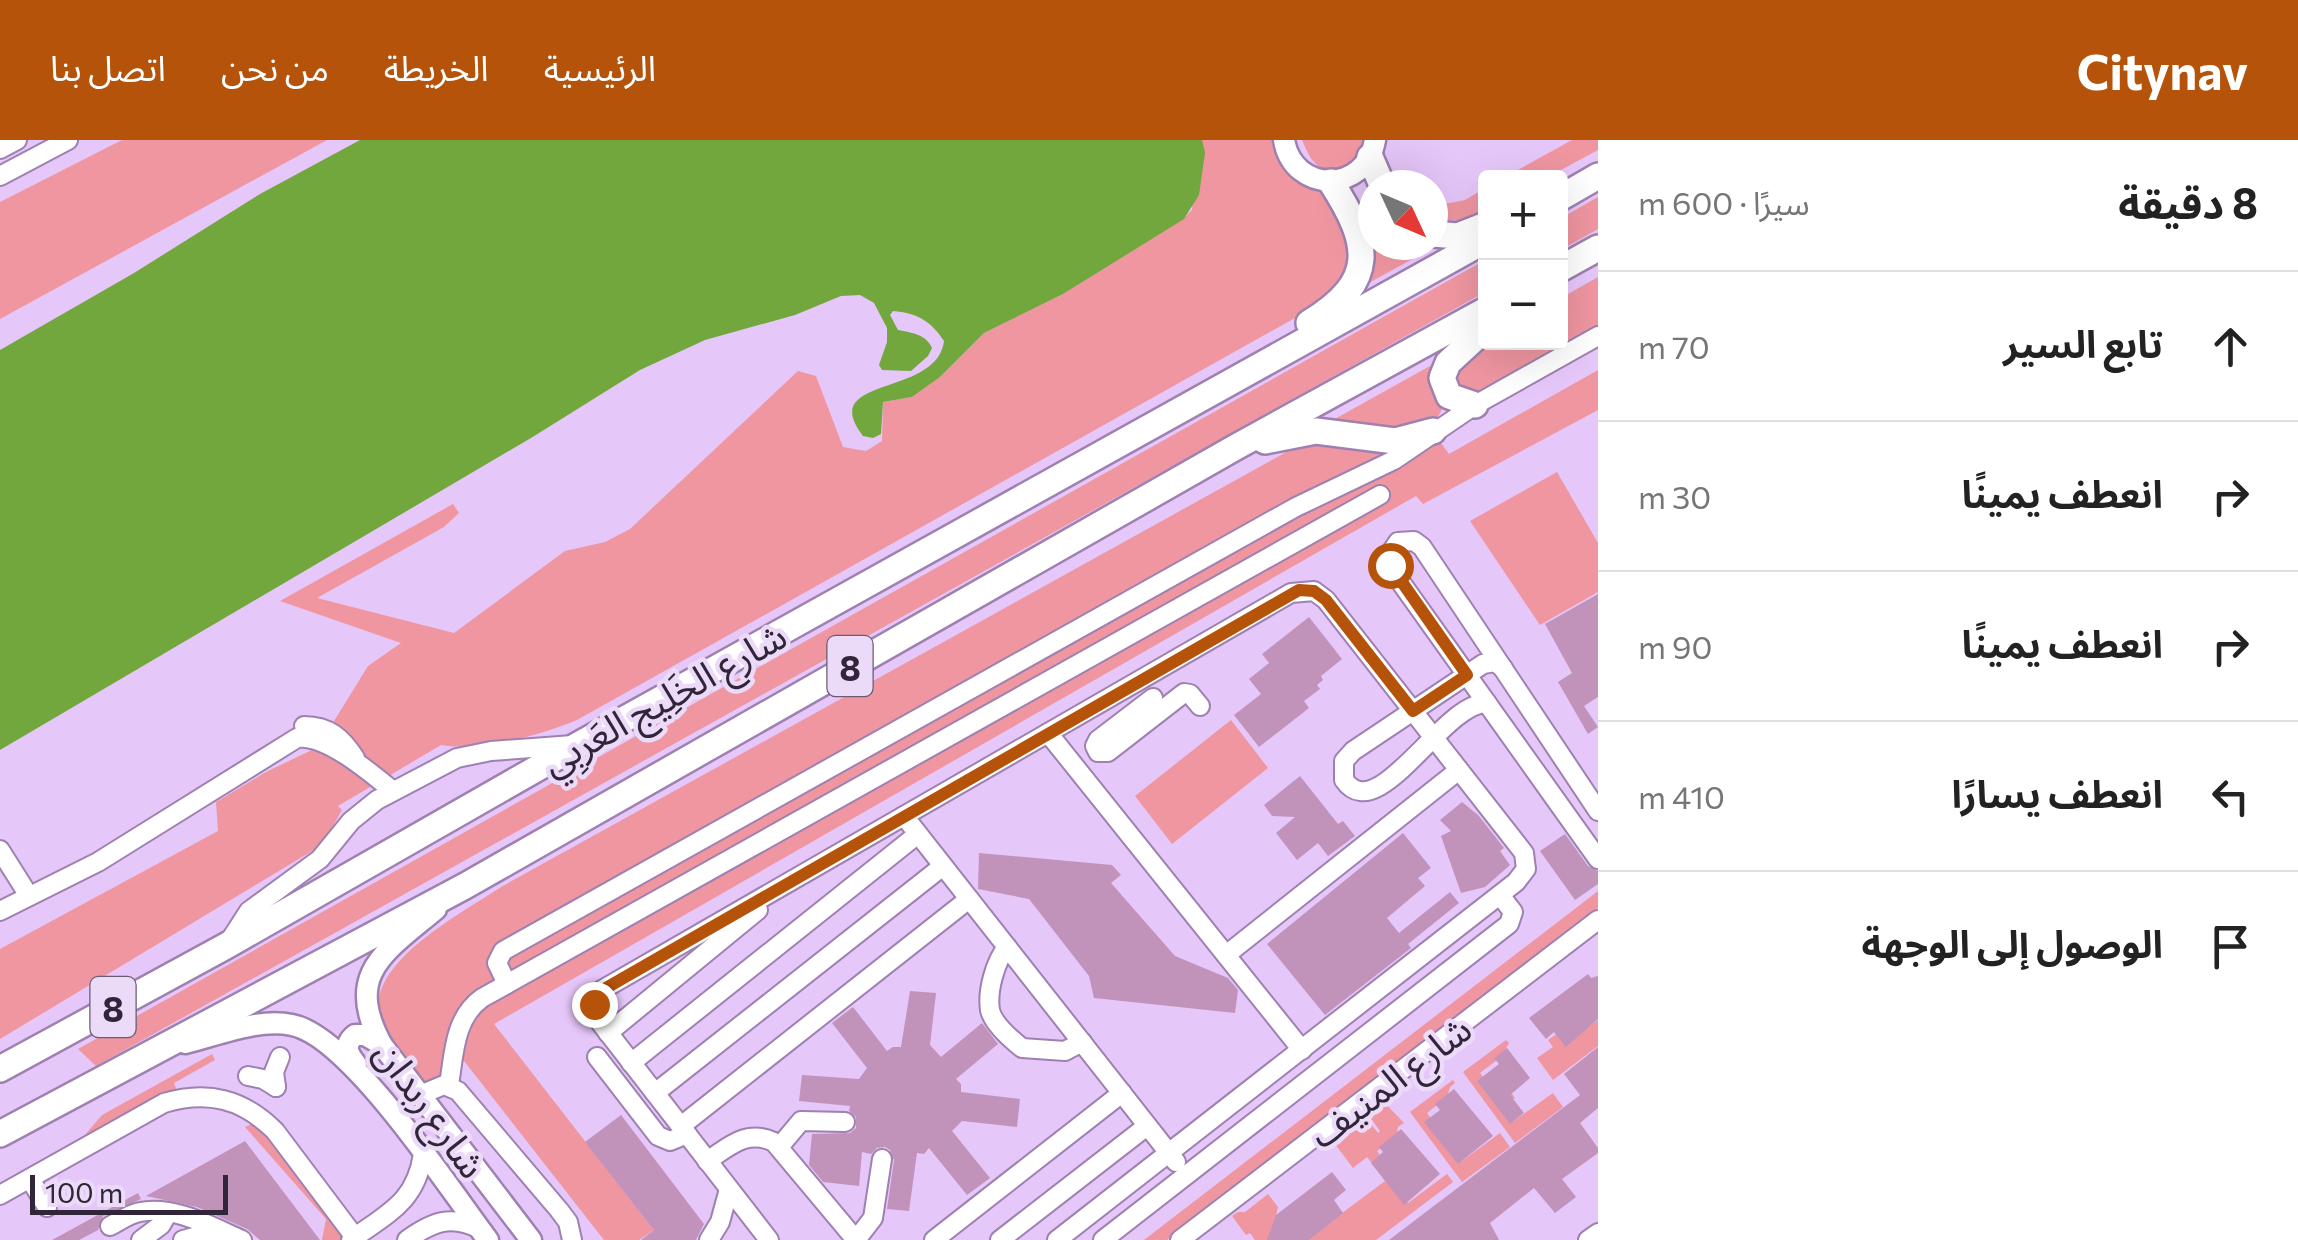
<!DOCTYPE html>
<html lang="ar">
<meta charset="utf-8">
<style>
body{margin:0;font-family:Commissioner,"Noto Sans Arabic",sans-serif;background:#f2f2f2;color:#222;direction:rtl}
.controls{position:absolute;right:30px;top:30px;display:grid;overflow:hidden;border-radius:10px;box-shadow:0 10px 40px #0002}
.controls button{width:90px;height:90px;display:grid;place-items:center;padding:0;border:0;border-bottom:2px solid #e0e0e0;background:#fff;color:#222;font:50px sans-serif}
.compass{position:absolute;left:1358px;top:30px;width:90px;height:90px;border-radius:50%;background:#fff;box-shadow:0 10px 40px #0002;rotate:134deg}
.scale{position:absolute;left:30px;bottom:25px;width:198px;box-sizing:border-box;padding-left:10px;border:5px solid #312539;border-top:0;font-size:28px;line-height:35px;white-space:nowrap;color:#312539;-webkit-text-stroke:8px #ecdaf9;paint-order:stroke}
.stop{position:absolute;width:30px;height:30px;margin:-22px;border:8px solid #b45309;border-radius:50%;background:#fff}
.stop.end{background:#b45309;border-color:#fff;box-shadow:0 2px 10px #0008}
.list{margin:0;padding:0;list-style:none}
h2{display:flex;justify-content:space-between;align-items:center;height:130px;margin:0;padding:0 40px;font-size:42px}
h2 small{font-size:32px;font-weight:400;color:#767676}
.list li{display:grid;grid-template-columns:65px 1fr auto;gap:30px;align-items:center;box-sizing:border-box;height:150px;padding:0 40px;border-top:2px solid #e0e0e0}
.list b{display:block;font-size:38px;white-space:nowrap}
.list em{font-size:32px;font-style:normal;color:#767676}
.icon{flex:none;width:55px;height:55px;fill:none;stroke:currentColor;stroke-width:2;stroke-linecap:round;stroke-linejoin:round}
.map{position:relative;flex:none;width:1598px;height:1100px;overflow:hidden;direction:ltr}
header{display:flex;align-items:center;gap:60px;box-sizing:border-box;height:140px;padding:0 50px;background:#b45309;color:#fff}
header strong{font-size:48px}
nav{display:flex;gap:55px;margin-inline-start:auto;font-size:35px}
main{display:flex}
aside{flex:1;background:#fff}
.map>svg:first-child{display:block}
.green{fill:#ef96a1}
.water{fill:#72a73d}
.building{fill:#c193ba}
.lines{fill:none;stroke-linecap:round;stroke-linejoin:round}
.minor-casing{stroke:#9e81b1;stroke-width:22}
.major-casing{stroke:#9e81b1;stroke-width:25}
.highway-casing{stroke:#9e81b1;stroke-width:30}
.minor{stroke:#fff;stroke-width:18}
.major{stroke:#fff;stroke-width:20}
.highway{stroke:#fff;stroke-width:25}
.route{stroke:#b45309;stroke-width:12}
.labels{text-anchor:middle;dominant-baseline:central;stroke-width:9;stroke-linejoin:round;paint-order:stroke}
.shield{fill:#ecdaf9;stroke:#695b73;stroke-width:2.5}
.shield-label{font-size:35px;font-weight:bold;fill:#312539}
.street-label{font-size:38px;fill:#312539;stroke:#ecdaf9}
</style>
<header>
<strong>Citynav</strong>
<nav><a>الرئيسية</a><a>الخريطة</a><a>من نحن</a><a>اتصل بنا</a></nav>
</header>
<main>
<aside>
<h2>8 دقيقة<small>سيرًا · 600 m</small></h2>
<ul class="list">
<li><svg class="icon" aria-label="ahead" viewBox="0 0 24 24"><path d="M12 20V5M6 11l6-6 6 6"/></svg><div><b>تابع السير</b></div><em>70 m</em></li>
<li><svg class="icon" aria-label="right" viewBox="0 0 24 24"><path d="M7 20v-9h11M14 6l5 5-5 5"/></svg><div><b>انعطف يمينًا</b></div><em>30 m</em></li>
<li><svg class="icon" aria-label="right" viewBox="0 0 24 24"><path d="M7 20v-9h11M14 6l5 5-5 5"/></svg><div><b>انعطف يمينًا</b></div><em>90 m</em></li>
<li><svg class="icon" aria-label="left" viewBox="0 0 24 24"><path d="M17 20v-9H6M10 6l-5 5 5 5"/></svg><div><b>انعطف يسارًا</b></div><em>410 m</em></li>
<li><svg class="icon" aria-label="arrive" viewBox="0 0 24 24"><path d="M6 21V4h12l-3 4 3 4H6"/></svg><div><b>الوصول إلى الوجهة</b></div></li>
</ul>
</aside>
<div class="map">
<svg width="1598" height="1100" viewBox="0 0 1598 1100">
<rect width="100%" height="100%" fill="#e6c7fa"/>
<g class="green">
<polygon points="122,0 327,0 0,179 0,62"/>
<path d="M1198,0H1277L1310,47L1327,54L1352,87L1349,141L1327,160L577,580C541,595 479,612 441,605L338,666L342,670L322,705L0,899V809L218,691L216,662L266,632L318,607L368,526L401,503L280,461L453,364L459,373L444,387L317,458L454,493L565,411L605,402L630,389L798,231L816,236L843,307L866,311L882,301L883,262L912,257L940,237L984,193L1063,154L1184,78L1192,70Z"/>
<path d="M1302,0H1362C1360,22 1333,43 1314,22C1309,17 1305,7 1302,0Z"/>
<polygon points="1572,0 1598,0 1598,10 1548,37 1505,37"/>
<polygon points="1485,48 1485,73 1463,81 1433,79 1433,53 1444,64 1465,60"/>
<polygon points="1598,57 1598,89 1561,110 1561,78"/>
<polygon points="1373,67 1373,105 1438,105 1367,144 1361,74"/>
<polygon points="1485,120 1485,152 96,926 78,909"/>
<path d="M1598,137V187L1481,252L1476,254L1461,250L1456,240C1464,195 1527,203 1560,202L1561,158Z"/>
<path d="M1448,216C1446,233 1448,256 1441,271C1427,306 1354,288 1324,285Z"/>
<path d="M1598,230V270L1423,364L1416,356L494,884L654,1090L639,1100H604L464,921L428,946C413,926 392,905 382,883C357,827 464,772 501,747L1299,305C1338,298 1357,314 1393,313C1407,312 1424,304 1438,299L1449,314Z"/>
<polygon points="1557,332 1598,403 1598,452 1540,485 1470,381"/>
<polygon points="1231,580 1268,628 1172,704 1135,656"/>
<polygon points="1598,751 1598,768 1167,1100 1144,1100"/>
<polygon points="1598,880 1598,906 1553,940 1537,918 1553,907 1548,900 1565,888 1573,898"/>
<polygon points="1506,900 1509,903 1501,917 1480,933 1495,953 1506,945 1515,958 1504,967 1514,981 1553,953 1563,967 1515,1003 1463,932"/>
<polygon points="212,914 215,920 174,943 178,954 78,1003 102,975"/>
<polygon points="1453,940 1455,943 1450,947 1447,957 1427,973 1462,1021 1500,993 1510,1007 1462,1042 1410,972"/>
<polygon points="1386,964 1404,983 1398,987 1396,996 1377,1011 1391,1031 1383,1037 1367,1017 1353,1028 1335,1004 1367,979 1378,993 1380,991 1370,977"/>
<polygon points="256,982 348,1095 343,1100 322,1100 326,1079 245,987"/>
<polygon points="1447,1034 1453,1042 1376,1100 1306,1100 1389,1038 1408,1063"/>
<polygon points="1268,1054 1278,1067 1271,1100 1255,1100 1250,1093 1246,1095 1232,1076 1238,1072 1245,1072"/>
</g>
<path class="water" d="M360,0H1202L1205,13L1199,55L1184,79L1063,154L984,193L940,237L912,257L883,262L881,294L873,298L863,296C816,235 937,258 944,201C931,181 917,173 893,171L890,175L898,190C912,193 926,194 932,208L928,216L911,231L882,230L879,225L887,202V188L874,163L860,155L841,156L795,175L705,200L640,230L531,298L0,610V210L134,133L260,54Z"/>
<g class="building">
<polygon points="1598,454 1598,557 1584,566 1598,587 1588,594 1558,542 1572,533 1545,484"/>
<polygon points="1309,477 1342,519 1321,536 1323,540 1317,545 1320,549 1304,561 1309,568 1259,607 1234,575 1261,554 1249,539 1269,523 1262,514"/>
<polygon points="1300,636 1338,684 1343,681 1355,696 1328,716 1318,703 1297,720 1276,693 1295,677 1272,676 1264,665"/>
<polygon points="1462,662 1478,675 1504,708 1500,711 1510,725 1485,747 1461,753 1441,696 1451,691 1440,680"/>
<polygon points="1403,693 1431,728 1418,738 1425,746 1387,778 1399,793 1450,752 1459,763 1408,804 1411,808 1325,875 1267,804"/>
<polygon points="1565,694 1588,726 1598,731 1598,744 1575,760 1540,711"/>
<polygon points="979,713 1112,725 1121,735 1111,743 1175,816 1228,838 1238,850 1235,873 1094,858 1089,836 1029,759 978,749"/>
<polygon points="1588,834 1591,838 1598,836 1598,879 1566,907 1554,892 1546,899 1529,878"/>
<polygon points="910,851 936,853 930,905 941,917 982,883 998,904 956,939 961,944 961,952 1020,959 1017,987 962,981 952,991 990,1038 967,1055 929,1008 924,1014 917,1013 909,1071 887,1069 894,1020 890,1010 885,1007 877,1008 871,1014 862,1012 859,1046 823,1042 809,1025 812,994 850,993 856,988 856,977 849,971 850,966 799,961 802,935 859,939 867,928 832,883 853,867 887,911 893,907 901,907"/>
<polygon points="1598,907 1598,968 1580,983 1598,1008 1598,1013 1562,1039 1576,1057 1555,1073 1534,1048 1490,1083 1499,1100 1389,1100 1580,955 1564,934"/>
<polygon points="1507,908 1530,938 1510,955 1524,973 1510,984 1477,941 1499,924 1494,918"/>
<polygon points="1454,949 1493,996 1458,1024 1424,982 1440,970 1435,964"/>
<polygon points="621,975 704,1084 696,1100 641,1100 654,1090 585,1002"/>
<polygon points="1401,989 1440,1034 1404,1065 1371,1023 1383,1012 1379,1007"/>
<polygon points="245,1001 320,1100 260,1100 247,1089 197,1067 146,1056"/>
<polygon points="1332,1032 1346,1050 1334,1060 1343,1073 1309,1100 1267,1100 1276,1075"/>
<polygon points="138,1053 141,1059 103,1076 98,1090 79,1100 52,1100"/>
</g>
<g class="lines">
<g class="minor-casing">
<g id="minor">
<polyline points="0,9 17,0"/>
<polyline points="0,36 68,0"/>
<polyline points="1153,558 1098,600 1095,606 1098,612 1108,612 1184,553 1190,554 1200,566"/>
<path d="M1487,563C1443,562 1378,689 1344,640V621L1353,611L1483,524L1495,522L1503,528"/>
<path d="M304,586C329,586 342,598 355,618"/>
<polyline points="1048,593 1302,910"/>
<polyline points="1598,671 1422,407 1414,401 1398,402 1389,415 1392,430 1598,719"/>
<polyline points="904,676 1176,1022"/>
<polyline points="0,710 24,748"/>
<path d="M0,771L98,722L297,598C326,594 371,633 393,651"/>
<polyline points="227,805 249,771 320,719 351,681 377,660 457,618 491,611 573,605"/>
<path d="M1007,807C995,822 987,851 990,870C993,884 1012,900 1022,908L1065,911L1082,902"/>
<polyline points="1226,815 1459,630"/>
<polyline points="507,844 497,823 503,811 1296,367 1394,320 1475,265 1598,196"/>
<polyline points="608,893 758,770"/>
<polyline points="597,917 658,996 670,1001 687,994"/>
<polyline points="631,923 918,694"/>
<polyline points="248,936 263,939 276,947"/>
<path d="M449,945C454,914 454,878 482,858L1380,355"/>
<polyline points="276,947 274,932 280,917"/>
<polyline points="655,953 943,726"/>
<polyline points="420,955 444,945 458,951 559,1070 568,1082 572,1100"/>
<polyline points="681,986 969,759"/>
<polyline points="780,1006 801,981 845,982"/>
<path d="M707,1021C730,1006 747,989 774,1002L856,1100L873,1078L882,1019"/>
<polyline points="30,1039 47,1067"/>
<path d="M0,1055L164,963C208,950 243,959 275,991L357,1100"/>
<path d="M110,1086C120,1081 129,1074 140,1072C174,1065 212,1087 242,1100"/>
<polyline points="141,1100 161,1085 168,1073"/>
<polyline points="183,1100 205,1094 222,1094"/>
<path d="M351,1100C388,1073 416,1062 423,1014"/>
<path d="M407,1100C432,1082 451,1074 480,1089"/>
<polyline points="709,1100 720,1082 729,1049"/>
<polyline points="769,1100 596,877 594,863 600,851 1291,453 1314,451 1326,460 1524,713 1526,729 1516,742 1057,1100"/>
<polyline points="934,1100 1122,953"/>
<polyline points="1000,1100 1147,986"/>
<polyline points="1103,1100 1509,784 1513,772 1500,755"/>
<polyline points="1180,1100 1598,780"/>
<polyline points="1588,1100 1598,1093"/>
</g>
</g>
<g class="major-casing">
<g id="major">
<path d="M1284,0C1293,54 1366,54 1375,0"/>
<path d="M436,769C385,812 343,834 382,905L531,1100"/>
<path d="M185,903C218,895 258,878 292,885C350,896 450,1050 488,1100"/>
<path d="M356,924C348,914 343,905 355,895H365L382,905"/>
</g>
</g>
<g class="highway-casing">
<g id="highway">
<polyline points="1370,17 1382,45"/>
<polyline points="1560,58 1598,36"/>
<polyline points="1433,94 1458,96 1486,85"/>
<polyline points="1560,129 1598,108"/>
<path d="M1309,183C1378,141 1371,104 1331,42"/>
<polyline points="1475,265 1449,256 1442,238 1448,223 1486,188"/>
<polyline points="1265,301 1316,291 1395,301 1433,291"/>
<polyline points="0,929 226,806 578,605 1486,100"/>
<polyline points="0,994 465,746 1236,307 1486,170"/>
</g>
</g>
<use href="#minor" class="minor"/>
<use href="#major" class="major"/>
<use href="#highway" class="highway"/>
</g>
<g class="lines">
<polyline class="route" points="594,864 606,848 1299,450 1314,451 1326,460 1413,571 1467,535 1390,425"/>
</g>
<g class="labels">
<g class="shield">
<rect x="827.5" y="496" width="45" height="60" rx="8"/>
<rect x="90.5" y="837" width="45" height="60" rx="8"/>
</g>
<g class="shield-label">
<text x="850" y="526">8</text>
<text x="113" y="867">8</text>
</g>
<g class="street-label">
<text transform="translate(663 557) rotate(-29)">شارع الخَلِيج العَربِي</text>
<text transform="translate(1389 940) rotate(-37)">شارع المنيف</text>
<text transform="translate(432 968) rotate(54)">شارع ربدان</text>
</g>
</g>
</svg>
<div class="controls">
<button>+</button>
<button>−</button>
</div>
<svg class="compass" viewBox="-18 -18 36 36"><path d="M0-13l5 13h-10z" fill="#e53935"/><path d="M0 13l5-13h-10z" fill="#767676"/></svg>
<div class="scale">100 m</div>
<div class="stop" style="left:1390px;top:425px"></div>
<div class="stop end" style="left:594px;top:864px"></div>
</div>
</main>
